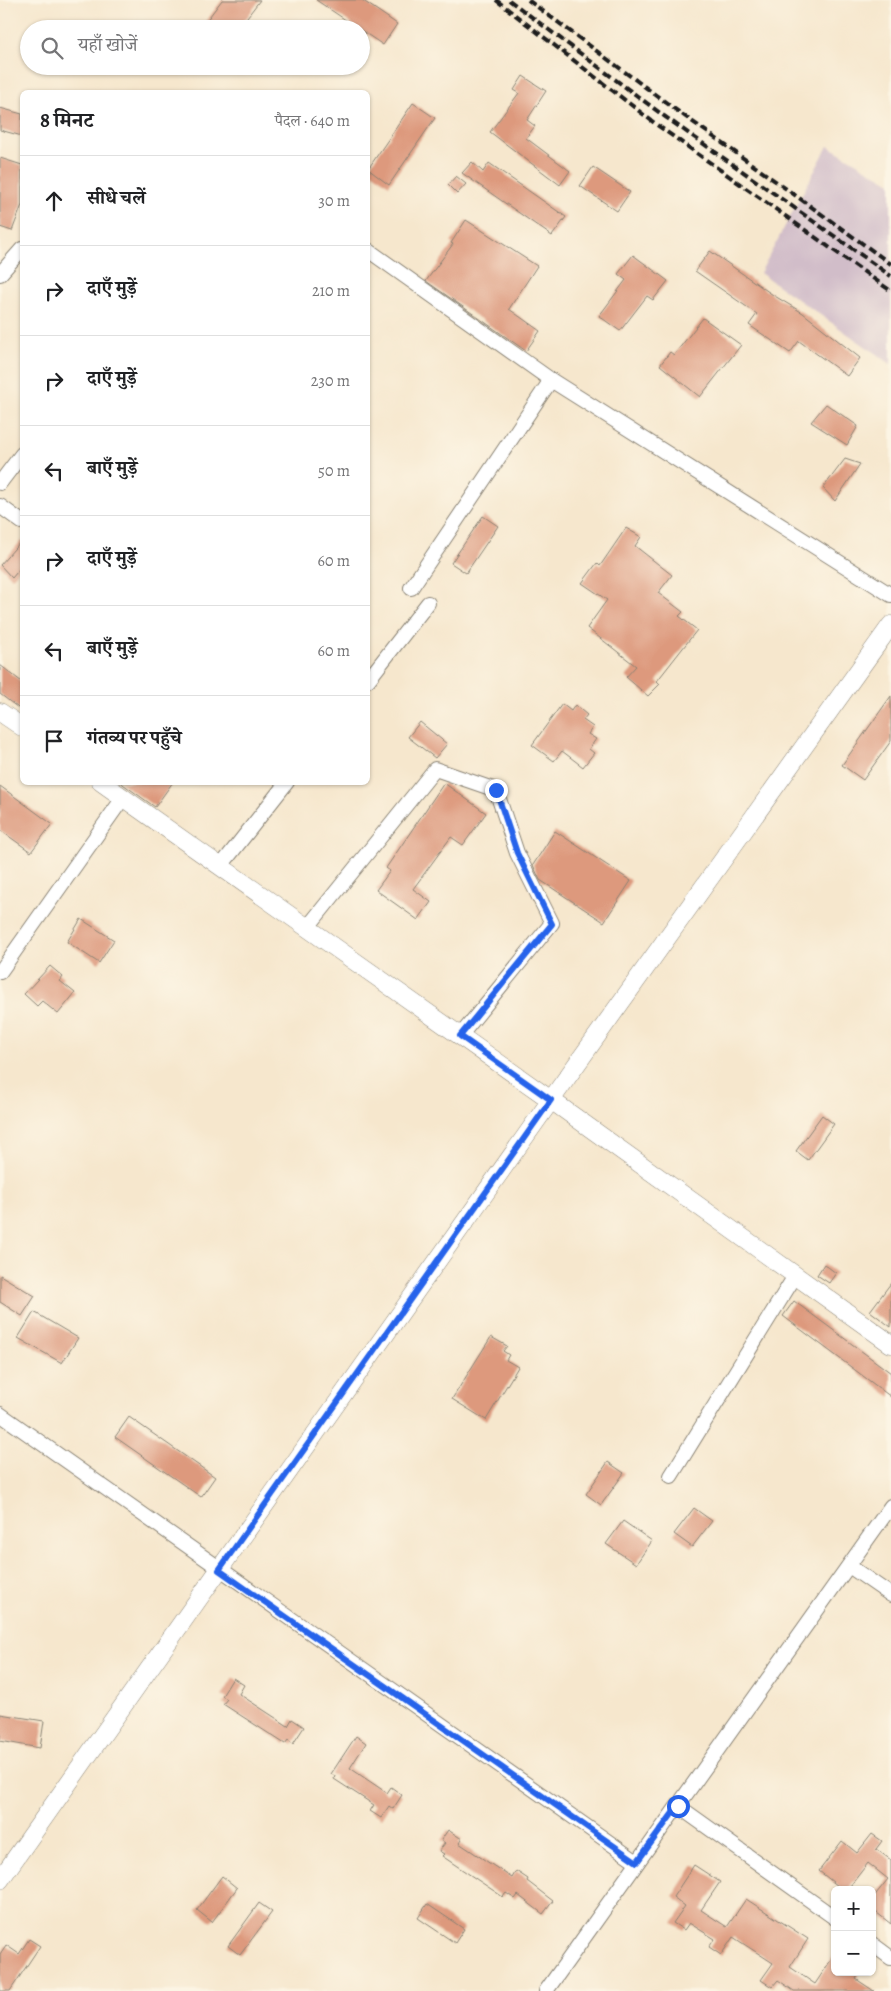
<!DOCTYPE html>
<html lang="hi">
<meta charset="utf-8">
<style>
body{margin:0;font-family:Alegreya,"Noto Serif Devanagari",serif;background:#f6f6f6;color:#202124}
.controls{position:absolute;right:15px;bottom:15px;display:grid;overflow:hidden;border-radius:8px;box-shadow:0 1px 4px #0004}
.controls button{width:45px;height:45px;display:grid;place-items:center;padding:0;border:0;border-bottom:1px solid #e0e0e0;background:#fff;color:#202124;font:25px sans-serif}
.stop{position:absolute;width:15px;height:15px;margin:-11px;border:4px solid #2563eb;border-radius:50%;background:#fff}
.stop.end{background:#2563eb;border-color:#fff;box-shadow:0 1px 5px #0008}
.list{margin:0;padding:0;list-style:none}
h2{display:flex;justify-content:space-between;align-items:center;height:65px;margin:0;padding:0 20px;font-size:21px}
h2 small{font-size:16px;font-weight:400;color:#757577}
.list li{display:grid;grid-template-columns:32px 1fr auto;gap:15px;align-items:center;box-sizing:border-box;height:90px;padding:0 20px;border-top:1px solid #e0e0e0}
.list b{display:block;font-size:19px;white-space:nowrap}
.list em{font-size:16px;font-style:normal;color:#757577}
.icon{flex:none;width:28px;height:28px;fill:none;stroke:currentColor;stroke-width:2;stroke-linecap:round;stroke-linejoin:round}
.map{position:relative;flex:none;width:891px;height:1991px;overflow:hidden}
.search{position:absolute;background:#fff;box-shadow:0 1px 4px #0004;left:20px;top:20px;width:350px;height:55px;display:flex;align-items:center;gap:12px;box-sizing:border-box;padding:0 18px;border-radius:28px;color:#757577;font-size:19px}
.panel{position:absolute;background:#fff;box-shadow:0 1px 4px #0004;left:20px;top:90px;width:350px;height:695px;border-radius:8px}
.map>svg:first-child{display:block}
.industrial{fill:#d1bdc9}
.building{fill:#dd997d}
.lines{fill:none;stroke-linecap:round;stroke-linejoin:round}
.minor-casing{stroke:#898274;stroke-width:16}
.tertiary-casing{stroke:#898274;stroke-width:19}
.minor{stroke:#fff;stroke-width:14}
.tertiary{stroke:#fff;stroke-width:18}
.rail{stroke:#1c1c1c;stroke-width:4;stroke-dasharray:8 4;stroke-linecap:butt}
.route{stroke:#2563eb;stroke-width:6}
</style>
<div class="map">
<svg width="891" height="1991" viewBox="0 0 891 1991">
<rect width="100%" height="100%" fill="#fcf5e5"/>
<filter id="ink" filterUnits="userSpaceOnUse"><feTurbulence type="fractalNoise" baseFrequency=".02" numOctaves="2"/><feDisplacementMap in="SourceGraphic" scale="10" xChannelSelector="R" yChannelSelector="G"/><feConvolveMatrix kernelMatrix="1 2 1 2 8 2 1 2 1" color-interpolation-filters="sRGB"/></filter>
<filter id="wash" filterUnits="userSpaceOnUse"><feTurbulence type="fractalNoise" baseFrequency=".0096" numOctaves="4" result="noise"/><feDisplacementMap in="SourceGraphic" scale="20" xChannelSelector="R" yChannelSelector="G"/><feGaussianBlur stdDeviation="1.12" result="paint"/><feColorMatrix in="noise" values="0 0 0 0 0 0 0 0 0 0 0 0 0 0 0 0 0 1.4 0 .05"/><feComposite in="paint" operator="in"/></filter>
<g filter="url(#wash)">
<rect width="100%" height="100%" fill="#f6e7cd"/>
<polygon class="industrial" points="828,146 891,183 891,364 760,273"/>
<g id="blocks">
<g class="building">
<polygon points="222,0 260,0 238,29 200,29"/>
<polygon points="316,0 362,0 397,24 383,45"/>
<polygon points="523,76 546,91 527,120 535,126 526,138 570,171 560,185 490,132 519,93 514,90"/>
<polygon points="413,103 435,118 389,185 368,169"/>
<polygon points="0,108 22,114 22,136 0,130"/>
<polygon points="0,158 22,165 22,205 12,231 0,227"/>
<polygon points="472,162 483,172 489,163 566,217 552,236 462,173"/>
<polygon points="593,167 630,192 617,211 580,186"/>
<polygon points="456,176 466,184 457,194 448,185"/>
<polygon points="466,220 537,266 509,309 540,331 526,351 426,281 453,244 451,243"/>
<polygon points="710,251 773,295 803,313 860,358 847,376 799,341 790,353 749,325 757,314 695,271"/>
<polygon points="633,255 668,281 653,300 647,296 620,331 599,316 626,280 618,274"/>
<polygon points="703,318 741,345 700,397 660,365 670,352 674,355"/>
<polygon points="826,404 858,426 847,445 811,422"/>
<polygon points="845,459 860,464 835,501 823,488"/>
<polygon points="483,516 498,526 466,573 451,563"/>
<polygon points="626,528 641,537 635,546 672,575 658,593 683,612 679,616 697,630 657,681 660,684 648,696 626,677 636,666 587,628 607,600 582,583 597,563 600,566"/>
<polygon points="22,540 22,566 12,578 0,565"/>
<polygon points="0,665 22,682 22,711 0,694"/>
<polygon points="891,696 891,741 863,780 842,765"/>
<polygon points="562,704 571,711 575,705 587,715 583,720 593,727 588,734 596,739 589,749 594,753 583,767 562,751 554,761 532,745"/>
<polygon points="420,722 447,744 435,758 408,737"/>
<polygon points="120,782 173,782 155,807"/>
<polygon points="444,783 486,813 463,845 451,837 413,889 431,902 418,920 376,890 390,871 386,868"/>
<polygon points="0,786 52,824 31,852 0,830"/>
<polygon points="555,831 631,881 604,922 540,880 533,865"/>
<polygon points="81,919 114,940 99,963 67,942"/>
<polygon points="50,966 63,977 60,981 75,993 58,1014 42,1001 37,1006 24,994"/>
<polygon points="822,1115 834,1124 808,1160 796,1151"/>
<polygon points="824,1264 836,1273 829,1283 817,1275"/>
<polygon points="0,1275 35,1296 22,1316 0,1302"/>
<polygon points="891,1283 891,1327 870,1311"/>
<polygon points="794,1301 891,1373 891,1397 783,1316"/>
<polygon points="34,1312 78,1338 62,1363 18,1338"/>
<polygon points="491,1337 507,1346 503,1351 509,1355 506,1360 518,1367 486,1420 452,1399"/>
<polygon points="129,1417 215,1477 201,1497 115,1437"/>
<polygon points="608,1462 624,1473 601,1505 586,1494"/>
<polygon points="694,1508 712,1521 692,1547 674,1534"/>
<polygon points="623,1521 652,1541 636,1564 606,1544"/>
<polygon points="233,1678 244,1685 239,1694 288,1726 292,1719 304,1727 293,1744 288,1740 285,1744 223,1704 227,1699 222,1696"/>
<polygon points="0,1714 44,1721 40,1748 0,1741"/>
<polygon points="356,1736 366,1743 350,1768 387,1793 391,1787 402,1795 393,1809 389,1806 381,1818 370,1811 374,1805 334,1779 335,1776 331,1774"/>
<polygon points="448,1830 462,1839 459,1843 512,1878 516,1871 528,1879 527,1881 553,1901 543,1914 518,1895 515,1899 506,1893 503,1897 442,1856 444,1854 439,1851 445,1843 441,1840"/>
<polygon points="872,1834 882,1841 876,1849 891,1860 891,1924 872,1909 872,1899 888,1879 868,1863 847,1890 843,1890 819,1871 842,1841 857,1853"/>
<polygon points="694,1865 720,1882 701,1910 727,1927 746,1899 808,1939 790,1967 815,1984 835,1954 835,1972 860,1972 856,1979 874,1991 794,1991 778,1980 772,1987 761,1980 773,1963 733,1937 721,1955 709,1947 715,1939 689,1923 684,1930 673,1923 685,1906 673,1897"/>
<polygon points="222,1876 237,1888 212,1922 197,1910"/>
<polygon points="259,1903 272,1912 240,1955 228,1946"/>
<polygon points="427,1904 464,1929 455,1943 418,1918"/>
<polygon points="29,1939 40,1946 10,1991 0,1991 0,1954 6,1945 19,1954"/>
</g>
</g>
</g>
<g filter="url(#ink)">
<use href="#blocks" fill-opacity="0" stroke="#898274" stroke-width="1"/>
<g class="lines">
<g class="minor-casing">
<g id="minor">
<polyline points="368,250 551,380 891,595"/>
<polyline points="0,274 22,249"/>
<polyline points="0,483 22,454"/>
<polyline points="0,506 22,522"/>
<polyline points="411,588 551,380"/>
<polyline points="368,680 428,603"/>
<polyline points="220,867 287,782"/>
<polyline points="307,928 435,769 496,790 517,853 552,923 460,1036"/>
<polyline points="0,972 123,798"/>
<polyline points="0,1414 637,1862"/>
<polyline points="671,1476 795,1276"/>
<polyline points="849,1566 891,1595"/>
<polyline points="678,1806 835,1918"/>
<polyline points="872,1944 891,1958"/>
<polyline points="546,1991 891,1506"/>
</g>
</g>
<g class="tertiary-casing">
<g id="tertiary">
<polyline points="0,712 22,727"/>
<polyline points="101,782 551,1100 891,1344"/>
<polyline points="0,1880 551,1100 891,625"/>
</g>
</g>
<use href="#minor" class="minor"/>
<use href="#tertiary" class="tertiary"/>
<g class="rail">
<polyline points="496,0 657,125 891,291"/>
<polyline points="509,0 664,116 891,276"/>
<polyline points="528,0 672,107 891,264"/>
</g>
</g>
</g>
<g class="lines" filter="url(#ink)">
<polyline class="route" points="496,790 517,853 552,924 460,1036 551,1100 219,1570 637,1862 678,1806"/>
</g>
</svg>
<div class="controls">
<button>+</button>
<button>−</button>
</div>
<div class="stop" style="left:678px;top:1806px"></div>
<div class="stop end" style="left:496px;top:790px"></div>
<div class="search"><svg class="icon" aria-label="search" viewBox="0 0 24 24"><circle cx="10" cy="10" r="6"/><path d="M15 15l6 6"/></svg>यहाँ खोजें</div>
<section class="panel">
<h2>8 मिनट<small>पैदल · 640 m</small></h2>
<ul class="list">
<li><svg class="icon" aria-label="ahead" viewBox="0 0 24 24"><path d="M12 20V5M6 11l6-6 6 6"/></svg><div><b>सीधे चलें</b></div><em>30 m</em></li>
<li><svg class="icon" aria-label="right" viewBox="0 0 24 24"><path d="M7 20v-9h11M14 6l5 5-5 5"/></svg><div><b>दाएँ मुड़ें</b></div><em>210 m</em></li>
<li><svg class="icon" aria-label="right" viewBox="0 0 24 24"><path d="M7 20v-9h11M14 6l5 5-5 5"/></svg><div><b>दाएँ मुड़ें</b></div><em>230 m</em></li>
<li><svg class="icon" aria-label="left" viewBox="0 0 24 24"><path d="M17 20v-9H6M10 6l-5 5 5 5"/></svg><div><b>बाएँ मुड़ें</b></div><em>50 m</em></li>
<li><svg class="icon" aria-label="right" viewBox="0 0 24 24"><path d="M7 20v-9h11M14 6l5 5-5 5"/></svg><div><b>दाएँ मुड़ें</b></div><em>60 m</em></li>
<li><svg class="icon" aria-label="left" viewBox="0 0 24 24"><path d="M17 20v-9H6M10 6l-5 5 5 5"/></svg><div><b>बाएँ मुड़ें</b></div><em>60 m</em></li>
<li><svg class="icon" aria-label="arrive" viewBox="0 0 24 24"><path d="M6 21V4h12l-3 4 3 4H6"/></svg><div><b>गंतव्य पर पहुँचे</b></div></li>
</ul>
</section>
</div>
